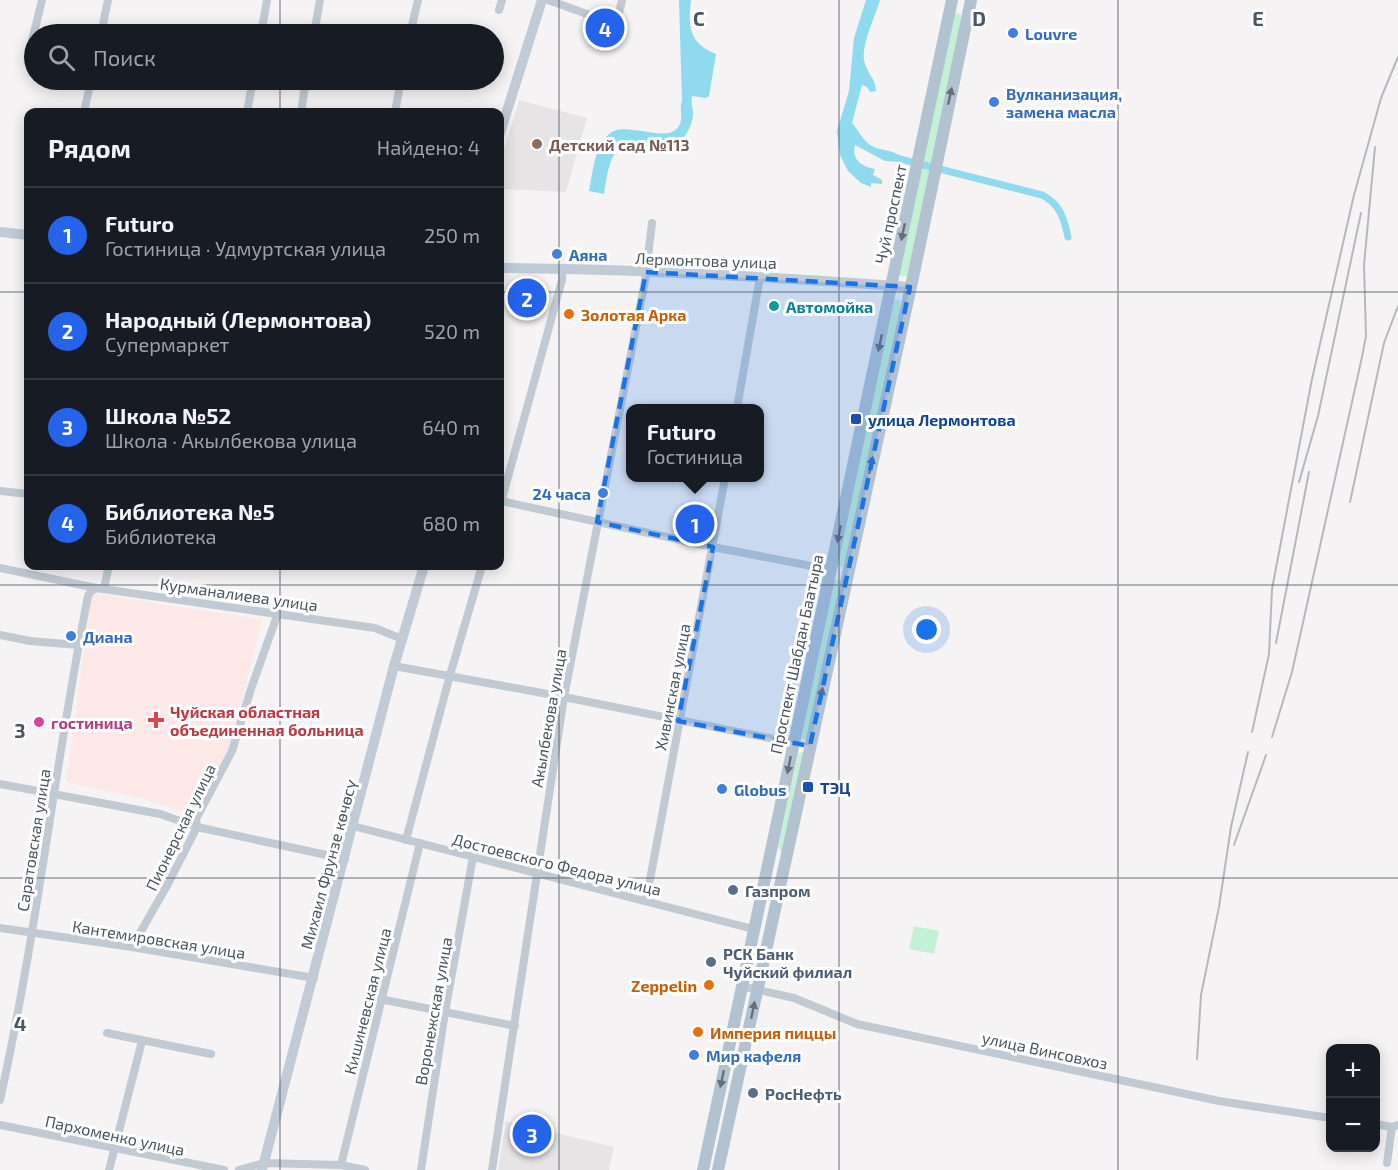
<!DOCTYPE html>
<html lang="ru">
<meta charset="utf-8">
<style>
body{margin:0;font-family:"Exo 2",sans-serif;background:#242831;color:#f1f3f6}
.controls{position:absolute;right:18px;bottom:18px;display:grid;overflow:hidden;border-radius:12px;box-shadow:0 3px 15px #0003}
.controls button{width:54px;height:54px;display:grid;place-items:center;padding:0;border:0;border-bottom:2px solid #363941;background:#171b24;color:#f1f3f6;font:30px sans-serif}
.you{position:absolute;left:927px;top:630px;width:21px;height:21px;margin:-15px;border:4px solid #fff;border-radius:50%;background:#1a73e8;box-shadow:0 0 0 9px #1a73e833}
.badge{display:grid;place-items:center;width:39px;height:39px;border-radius:50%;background:#2563eb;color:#fff;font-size:20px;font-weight:700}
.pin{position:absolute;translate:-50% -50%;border:3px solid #fff;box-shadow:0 2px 6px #0006}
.popup{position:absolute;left:626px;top:404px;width:138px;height:78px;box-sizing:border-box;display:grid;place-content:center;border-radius:12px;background:#171b24;filter:drop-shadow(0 2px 4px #0005);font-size:20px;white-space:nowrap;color:#9ea1a6}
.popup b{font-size:22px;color:#f1f3f6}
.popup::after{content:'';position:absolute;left:50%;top:100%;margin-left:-12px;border:12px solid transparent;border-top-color:#171b24}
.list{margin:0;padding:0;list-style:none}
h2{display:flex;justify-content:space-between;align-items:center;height:78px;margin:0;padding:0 24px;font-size:26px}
h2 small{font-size:20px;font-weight:400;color:#9ea1a6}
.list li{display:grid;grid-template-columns:39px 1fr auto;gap:18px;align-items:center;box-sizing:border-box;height:96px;padding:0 24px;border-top:2px solid #363941}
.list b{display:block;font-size:22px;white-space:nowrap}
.list p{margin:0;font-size:20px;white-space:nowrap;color:#9ea1a6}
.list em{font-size:20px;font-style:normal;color:#9ea1a6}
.icon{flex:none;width:33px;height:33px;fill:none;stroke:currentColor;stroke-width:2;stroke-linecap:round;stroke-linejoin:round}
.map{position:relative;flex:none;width:1398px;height:1170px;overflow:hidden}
.search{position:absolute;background:#171b24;box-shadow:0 3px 15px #0003;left:24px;top:24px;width:480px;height:66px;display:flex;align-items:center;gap:15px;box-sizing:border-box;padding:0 21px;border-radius:33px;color:#9ea1a6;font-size:22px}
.panel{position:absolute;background:#171b24;box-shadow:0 3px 15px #0003;left:24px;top:108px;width:480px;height:462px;border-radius:12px}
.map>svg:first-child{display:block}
.education{fill:#e6e4e5}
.medical{fill:#fce8e6}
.green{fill:#c3f1d5}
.water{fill:#90daee}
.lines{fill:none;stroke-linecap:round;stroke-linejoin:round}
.canal{stroke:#90daee;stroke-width:7}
.minor{stroke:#c1cad2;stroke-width:8}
.secondary{stroke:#c1cbd6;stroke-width:10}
.primary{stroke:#b3c2d1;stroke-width:12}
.rail{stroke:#b5b8bd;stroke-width:2}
.oneway{fill:#64717d}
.marked{fill:#1a73e8;fill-opacity:0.2;stroke:#1a73e8;stroke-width:4.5;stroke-dasharray:12 8;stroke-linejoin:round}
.grid{fill:none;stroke:#4a5661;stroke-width:1.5;stroke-opacity:0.55}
.shop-dot{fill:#3f7fe0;stroke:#fff;stroke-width:2}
.education-dot{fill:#8d6e63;stroke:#fff;stroke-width:2}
.culture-dot{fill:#0f9aa8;stroke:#fff;stroke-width:2}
.food-dot{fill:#e8710a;stroke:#fff;stroke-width:2}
.transit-dot{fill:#1a4fb4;stroke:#fff;stroke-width:2}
.health-dot{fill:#e0444e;stroke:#fff;stroke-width:2}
.hotel-dot{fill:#d1479c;stroke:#fff;stroke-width:2}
.service-dot{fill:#5c6f8a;stroke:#fff;stroke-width:2}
.labels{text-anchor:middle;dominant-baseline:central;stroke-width:6;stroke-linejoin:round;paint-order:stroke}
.shop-label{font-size:16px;font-weight:bold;fill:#366cbe;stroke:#fff;text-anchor:start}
.education-label{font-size:16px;font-weight:bold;fill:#785e54;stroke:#fff;text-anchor:start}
.street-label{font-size:16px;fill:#4a5661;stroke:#fff}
.culture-label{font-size:16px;font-weight:bold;fill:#0d838f;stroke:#fff;text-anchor:start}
.food-label{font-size:16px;font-weight:bold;fill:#c56008;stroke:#fff;text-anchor:start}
.transit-label{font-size:16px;font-weight:bold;fill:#164399;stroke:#fff;text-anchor:start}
.health-label{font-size:16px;font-weight:bold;fill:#be3a42;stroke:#fff;text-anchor:start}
.hotel-label{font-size:16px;font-weight:bold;fill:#b23c85;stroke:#fff;text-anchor:start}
.service-label{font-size:16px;font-weight:bold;fill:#4e5e75;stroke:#fff;text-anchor:start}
.grid-label{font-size:20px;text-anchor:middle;font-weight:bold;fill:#4a5661;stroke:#fff;stroke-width:6;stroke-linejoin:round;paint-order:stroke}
</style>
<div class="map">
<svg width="1398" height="1170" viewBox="0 0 1398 1170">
<rect width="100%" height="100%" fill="#f5f3f3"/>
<g class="education">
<polygon points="519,100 587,118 566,192 500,189 500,163"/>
<polygon points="506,1121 614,1147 609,1170 498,1170"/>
</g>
<polygon class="medical" points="92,593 262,620 231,744 194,816 145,799 66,782"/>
<g class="green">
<polygon points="955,13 960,14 962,17 908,275 903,277 899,274"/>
<polygon points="898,299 900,300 900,307 845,566 841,567 838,563 894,300"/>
<polygon points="836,579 842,580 808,740 802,739 801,735 833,581"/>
<polygon points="802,752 804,753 783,851 780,851 778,847 797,760 798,754"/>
<polygon points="914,926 939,931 934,954 909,949"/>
</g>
<g class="water">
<path d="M679,0H691C688,27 689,43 716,54L709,96L706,98L692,96C691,102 692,105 693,111C694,123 685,139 676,146C667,145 660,149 653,148C645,148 638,144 630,144C609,145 607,178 604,194L589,191C593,172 594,148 609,134C626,119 670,147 680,124C683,117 679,108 682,101Z"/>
<path d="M866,0H880C875,17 862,43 864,60C866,72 876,79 876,91L870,92L867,87L862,85L852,123C859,131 863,141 872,146C881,151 891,149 900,156L901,162L885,161L855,145C851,159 862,167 875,169L873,175L882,180V184L871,183V187L861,183L848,171L840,155L837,131L849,91L854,38Z"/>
</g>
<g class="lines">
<path class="canal" d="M892,157L1042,195C1060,204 1064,218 1068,237"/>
<g class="minor">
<polyline points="548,0 587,14 617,22 622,0"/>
<polyline points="499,10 502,0"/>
<polyline points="101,34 108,0"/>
<polyline points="261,34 267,0"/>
<polyline points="314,34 320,0"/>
<polyline points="410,34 418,0"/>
<polyline points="34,50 31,45 42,0"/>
<polyline points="67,80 90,86"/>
<polyline points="84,112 91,80"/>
<polyline points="247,112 253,80"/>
<polyline points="301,112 306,80"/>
<polyline points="395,112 401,80"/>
<polyline points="737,408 760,277"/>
<polyline points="0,491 28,494"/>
<polyline points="501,501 713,547 832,570"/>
<polyline points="500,506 562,280 562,268"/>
<polyline points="0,568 96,588 375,628 402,639"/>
<polyline points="104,588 109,566"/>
<polyline points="0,635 30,641 78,645"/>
<polyline points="394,666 564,697 794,743"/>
<polyline points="0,784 160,814 197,827 345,859"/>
<polyline points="353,826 753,929"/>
<polyline points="406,840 450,675 482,566"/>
<polyline points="646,901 725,478"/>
<polyline points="0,928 132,947 314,978"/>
<polyline points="132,947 169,882 197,827 196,819 232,751 251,689 278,613"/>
<polyline points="741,986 794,998 857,1024 1219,1101 1330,1118"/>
<polyline points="380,999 515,1026"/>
<polyline points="107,1033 211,1054"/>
<path d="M0,1100C37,933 55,763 88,596L91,591L96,588"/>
<polyline points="1376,1124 1392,1127 1398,1125"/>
<polyline points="0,1125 224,1170"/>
<polyline points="1387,1163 1392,1127"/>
<polyline points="341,1165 420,843"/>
<polyline points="109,1170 142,1041"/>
<polyline points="239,1170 264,1163 341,1165 365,1170"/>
<polyline points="421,1170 445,1012 473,857"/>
<polyline points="492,1170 564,697 645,281 652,223"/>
</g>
<g class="secondary">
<polyline points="500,133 542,0"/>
<polyline points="0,232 28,235"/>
<path d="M500,268C636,269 774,277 910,287"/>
<polyline points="262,1170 394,666 424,566"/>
</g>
<g class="primary">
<polyline points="703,1170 952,0"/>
<polyline points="718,1170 915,268 971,0"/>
</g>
<g class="rail">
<polyline points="1299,482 1318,416 1361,213"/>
<polyline points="1350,502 1384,343 1398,306"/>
<polyline points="1276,643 1309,472"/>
<polyline points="1252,732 1269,654 1272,589 1312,379 1354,195 1381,98 1398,57"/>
<polyline points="1272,737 1292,672 1362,357 1366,336 1364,265 1375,147"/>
<polyline points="1234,845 1266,755"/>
<polyline points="1197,1059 1201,995 1219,907 1231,827 1248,752"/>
</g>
</g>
<defs><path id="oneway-solid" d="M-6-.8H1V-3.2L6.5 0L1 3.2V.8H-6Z" transform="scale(1.5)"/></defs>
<g class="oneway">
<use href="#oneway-solid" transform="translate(950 96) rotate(-78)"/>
<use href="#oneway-solid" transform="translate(903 232) rotate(102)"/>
<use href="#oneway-solid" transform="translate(880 343) rotate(102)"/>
<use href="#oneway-solid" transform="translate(871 465) rotate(-78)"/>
<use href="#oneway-solid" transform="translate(839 534) rotate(102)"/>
<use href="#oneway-solid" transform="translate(821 696) rotate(-78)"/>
<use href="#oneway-solid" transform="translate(789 765) rotate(102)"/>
<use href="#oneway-solid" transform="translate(753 1010) rotate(-78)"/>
<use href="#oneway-solid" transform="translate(722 1079) rotate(102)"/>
</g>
<path class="marked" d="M646,272L910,287L810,746L678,721L713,547L597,522Z"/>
<path class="grid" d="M280,0V34M559,0V1170M839,0V1170M1118,0V1170M280,80V112M0,292H28M500,292H1398M280,566V1170M0,585H1398M0,878H1398"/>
<g class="shop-dot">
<circle cx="1013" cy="33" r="6"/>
<circle cx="994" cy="102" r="6"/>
<circle cx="557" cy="254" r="6"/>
<circle cx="603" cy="493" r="6"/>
<circle cx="71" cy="636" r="6"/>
<circle cx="722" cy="789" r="6"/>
<circle cx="694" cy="1055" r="6"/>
</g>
<circle class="education-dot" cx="537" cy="144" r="6"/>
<circle class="culture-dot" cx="774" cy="306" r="6"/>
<g class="food-dot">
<circle cx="569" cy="314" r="6"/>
<circle cx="709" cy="985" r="6"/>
<circle cx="698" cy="1032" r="6"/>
</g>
<g class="transit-dot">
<rect x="850" y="413" width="12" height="12" rx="3"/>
<rect x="802" y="781" width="12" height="12" rx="3"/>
</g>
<path class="health-dot" d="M153 711h6v6h6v6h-6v6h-6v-6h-6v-6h6z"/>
<circle class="hotel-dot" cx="39" cy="722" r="6"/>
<g class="service-dot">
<circle cx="733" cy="890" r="6"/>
<circle cx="711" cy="962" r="6"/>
<circle cx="753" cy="1093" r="6"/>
</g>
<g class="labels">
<g class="shop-label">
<text x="1025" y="33">Louvre</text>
<text x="1006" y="93">Вулканизация,<tspan x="1006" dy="18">замена масла</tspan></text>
<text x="569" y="254">Аяна</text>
<text x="591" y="493" text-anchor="end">24 часа</text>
<text x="83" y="636">Диана</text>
<text x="734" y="789">Globus</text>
<text x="706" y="1055">Мир кафеля</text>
</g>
<g class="education-label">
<text x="549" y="144">Детский сад №113</text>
</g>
<g class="street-label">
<text transform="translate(890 214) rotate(-78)">Чуй проспект</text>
<text transform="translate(706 260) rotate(2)">Лермонтова улица</text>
<text transform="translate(239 594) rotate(8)">Курманалиева улица</text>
<text transform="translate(796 654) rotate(-78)">Проспект Шабдан Баатыра</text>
<text transform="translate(672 687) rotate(-79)">Хивинская улица</text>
<text transform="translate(548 718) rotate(-80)">Акылбекова улица</text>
<text transform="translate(180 827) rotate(-64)">Пионерская улица</text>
<text transform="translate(33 840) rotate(-81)">Саратовская улица</text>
<text transform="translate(328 864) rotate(-75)">Михаил Фрунзе көчөсү</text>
<text transform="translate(557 864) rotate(14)">Достоевского Федора улица</text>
<text transform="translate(159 939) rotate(9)">Кантемировская улица</text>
<text transform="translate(367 1001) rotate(-76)">Кишиневская улица</text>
<text transform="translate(433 1011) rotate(-80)">Воронежская улица</text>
<text transform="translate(1045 1050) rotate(12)">улица Винсовхоз</text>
<text transform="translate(115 1135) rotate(12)">Пархоменко улица</text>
</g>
<g class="culture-label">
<text x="786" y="306">Автомойка</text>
</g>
<g class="food-label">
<text x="581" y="314">Золотая Арка</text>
<text x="697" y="985" text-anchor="end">Zeppelin</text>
<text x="710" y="1032">Империя пиццы</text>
</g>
<g class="transit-label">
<text x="868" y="419">улица Лермонтова</text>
<text x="820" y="787">ТЭЦ</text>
</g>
<g class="health-label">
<text x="170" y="711">Чуйская областная<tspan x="170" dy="18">объединенная больница</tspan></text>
</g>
<g class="hotel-label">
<text x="51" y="722">гостиница</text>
</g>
<g class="service-label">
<text x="745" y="890">Газпром</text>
<text x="723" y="953">РСК Банк<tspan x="723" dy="18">Чуйский филиал</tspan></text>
<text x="765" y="1093">РосНефть</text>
</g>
</g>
<g class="grid-label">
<text x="699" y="26">C</text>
<text x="979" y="26">D</text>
<text x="1258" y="26">E</text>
<text x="20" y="738">3</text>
<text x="20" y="1031">4</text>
</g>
</svg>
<div class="controls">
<button>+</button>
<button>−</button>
</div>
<div class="you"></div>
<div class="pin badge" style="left:695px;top:524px">1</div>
<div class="popup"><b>Futuro</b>Гостиница</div>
<div class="pin badge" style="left:527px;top:298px">2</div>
<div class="pin badge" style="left:532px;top:1134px">3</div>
<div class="pin badge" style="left:605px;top:28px">4</div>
<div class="search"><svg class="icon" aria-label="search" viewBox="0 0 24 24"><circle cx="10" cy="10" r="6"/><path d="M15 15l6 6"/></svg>Поиск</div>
<section class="panel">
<h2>Рядом<small>Найдено: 4</small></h2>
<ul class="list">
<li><span class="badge">1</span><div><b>Futuro</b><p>Гостиница · Удмуртская улица</p></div><em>250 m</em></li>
<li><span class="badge">2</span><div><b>Народный (Лермонтова)</b><p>Супермаркет</p></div><em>520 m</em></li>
<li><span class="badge">3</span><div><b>Школа №52</b><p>Школа · Акылбекова улица</p></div><em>640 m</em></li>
<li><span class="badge">4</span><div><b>Библиотека №5</b><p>Библиотека</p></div><em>680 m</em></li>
</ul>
</section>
</div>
